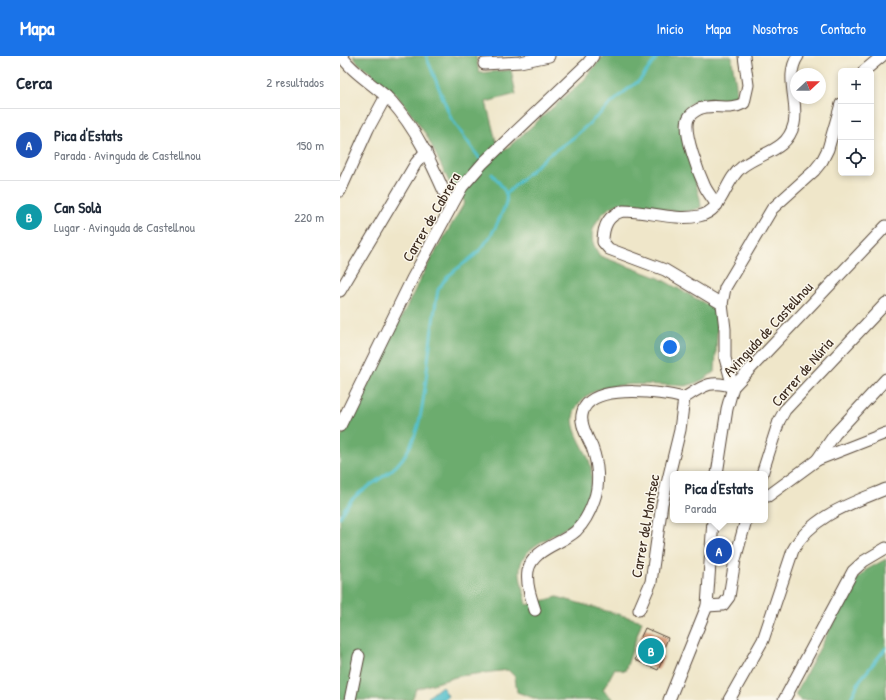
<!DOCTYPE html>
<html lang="es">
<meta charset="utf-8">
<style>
body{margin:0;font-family:"Patrick Hand",sans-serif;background:#f2f2f3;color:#1f2937}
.controls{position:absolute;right:12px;top:12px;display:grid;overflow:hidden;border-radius:6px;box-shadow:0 2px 6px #0003}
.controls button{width:36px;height:36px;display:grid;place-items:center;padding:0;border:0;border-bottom:1px solid #e0e1e3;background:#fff;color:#1f2937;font:20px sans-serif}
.compass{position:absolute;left:450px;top:12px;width:36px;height:36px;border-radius:50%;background:#fff;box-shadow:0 2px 6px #0003;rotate:68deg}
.you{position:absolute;left:330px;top:291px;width:14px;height:14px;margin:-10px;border:3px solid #fff;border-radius:50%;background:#1a73e8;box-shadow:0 0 0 6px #1a73e833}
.badge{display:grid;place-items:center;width:26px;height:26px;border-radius:50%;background:#1a73e8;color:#fff;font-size:13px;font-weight:700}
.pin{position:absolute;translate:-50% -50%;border:2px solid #fff;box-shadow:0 1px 4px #0006}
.popup{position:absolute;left:330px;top:415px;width:98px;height:52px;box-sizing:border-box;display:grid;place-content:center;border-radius:6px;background:#fff;filter:drop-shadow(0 1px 3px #0005);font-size:13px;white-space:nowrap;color:#747a83}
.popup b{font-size:15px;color:#1f2937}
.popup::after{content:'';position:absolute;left:50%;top:100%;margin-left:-8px;border:8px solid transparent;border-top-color:#fff}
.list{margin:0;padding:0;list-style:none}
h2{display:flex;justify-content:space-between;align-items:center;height:52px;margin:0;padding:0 16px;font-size:17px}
h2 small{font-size:13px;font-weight:400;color:#747a83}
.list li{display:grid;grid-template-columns:26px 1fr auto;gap:12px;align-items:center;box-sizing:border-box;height:72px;padding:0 16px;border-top:1px solid #e0e1e3}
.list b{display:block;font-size:15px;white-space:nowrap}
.list p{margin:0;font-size:13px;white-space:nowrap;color:#747a83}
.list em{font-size:13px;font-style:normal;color:#747a83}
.icon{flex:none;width:22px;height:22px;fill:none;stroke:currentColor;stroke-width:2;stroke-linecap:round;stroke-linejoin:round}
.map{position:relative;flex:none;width:546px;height:644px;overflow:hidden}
header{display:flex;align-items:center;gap:24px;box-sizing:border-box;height:56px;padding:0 20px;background:#1a73e8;color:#fff}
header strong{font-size:19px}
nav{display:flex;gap:22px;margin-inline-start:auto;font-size:14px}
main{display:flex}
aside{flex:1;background:#fff}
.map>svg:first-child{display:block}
.forest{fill:#6cac6e;stroke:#546b46}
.water{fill:#52bfcb;stroke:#467474}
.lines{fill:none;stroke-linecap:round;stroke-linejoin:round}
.stream{stroke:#52bfcb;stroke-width:3}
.building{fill:#d79c7a}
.street-casing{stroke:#564638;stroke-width:13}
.street{stroke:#fff;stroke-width:11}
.labels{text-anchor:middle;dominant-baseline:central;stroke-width:3;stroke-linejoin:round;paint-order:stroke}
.street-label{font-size:15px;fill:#3b2a1e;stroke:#fbf7ec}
</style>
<header>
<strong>Mapa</strong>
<nav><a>Inicio</a><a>Mapa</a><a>Nosotros</a><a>Contacto</a></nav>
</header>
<main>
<aside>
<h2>Cerca<small>2 resultados</small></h2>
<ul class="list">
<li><span class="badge" style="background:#1a4fb4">A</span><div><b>Pica d'Estats</b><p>Parada · Avinguda de Castellnou</p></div><em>150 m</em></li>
<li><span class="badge" style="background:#0f9aa8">B</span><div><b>Can Solà</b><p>Lugar · Avinguda de Castellnou</p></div><em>220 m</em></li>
</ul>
</aside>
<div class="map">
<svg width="546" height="644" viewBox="0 0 546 644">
<rect width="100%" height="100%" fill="#fbf7ec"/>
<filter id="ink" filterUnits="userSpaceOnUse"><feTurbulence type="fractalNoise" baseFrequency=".025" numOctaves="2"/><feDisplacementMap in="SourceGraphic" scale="8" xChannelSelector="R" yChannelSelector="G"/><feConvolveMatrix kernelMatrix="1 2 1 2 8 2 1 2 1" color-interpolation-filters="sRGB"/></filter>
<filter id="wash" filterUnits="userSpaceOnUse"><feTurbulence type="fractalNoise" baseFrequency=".012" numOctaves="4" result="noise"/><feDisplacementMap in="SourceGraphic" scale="16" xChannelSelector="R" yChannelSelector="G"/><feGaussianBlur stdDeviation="0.9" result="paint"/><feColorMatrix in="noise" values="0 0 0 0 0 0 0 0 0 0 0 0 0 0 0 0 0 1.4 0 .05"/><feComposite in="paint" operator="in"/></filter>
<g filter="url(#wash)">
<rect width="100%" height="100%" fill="#efe6c9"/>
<g class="forest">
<path d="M13,0H136L139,17L171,14L176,38L146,46L156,85L165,94L244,24L263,0H392C392,15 398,27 396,42C369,49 343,31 341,74L360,143L361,151C326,170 280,121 255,169C249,180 253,190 260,200L319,222L373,252L378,259L375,315C368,321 359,327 349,329C344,331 337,329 331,329C306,329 263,324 243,343C218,366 248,390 251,412C252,421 251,433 248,442C246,449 243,457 237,463C222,479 181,488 180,513C179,524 185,538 187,549L217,541L302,565L285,615L275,612L263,634L274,644H199L177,636L175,621L168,614L119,620L76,633L72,644H0V384L86,212L125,146L111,130L87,80L73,60L54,36L17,6Z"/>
<polygon points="546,503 546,644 460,644 455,639 516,524 526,514"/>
</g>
<polygon class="water" points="102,630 108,640 103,644 90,644 88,641"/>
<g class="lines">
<g class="stream">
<polyline points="86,0 111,62 140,103"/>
<polyline points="166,138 207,100 233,82 283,37 300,24 318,0"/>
<path d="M0,461C14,430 45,427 63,402C80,378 82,352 86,324C89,295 93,262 98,234C107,217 122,210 136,198C148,186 155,174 161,159C164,153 168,145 166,138C164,132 156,123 152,118"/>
<polyline points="510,644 520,624 546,592"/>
</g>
</g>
<g id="blocks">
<polygon class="building" points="305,572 328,582 321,599 324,601 318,614 295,604 302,586 299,585"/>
</g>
</g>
<g filter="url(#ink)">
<use href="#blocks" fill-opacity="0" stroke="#564638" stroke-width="1"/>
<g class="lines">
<g class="street-casing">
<g id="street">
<path d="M2,0C9,14 37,31 51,45C79,76 94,113 111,151"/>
<polyline points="144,8 180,6 209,0"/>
<polyline points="524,15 542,0"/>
<polyline points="0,135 28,73 46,40"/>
<path d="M377,149C373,143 368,137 365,131C359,118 343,77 348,63C350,58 355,55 359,53C374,46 388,56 404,47L408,29L404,0"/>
<polyline points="0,235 76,107 86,95"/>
<path d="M382,248L325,214L269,193L263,186C263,170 268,159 283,155C308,155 335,165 359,160C384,155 384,124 402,111C421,96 447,96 454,68C459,46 444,20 458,0"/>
<polyline points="393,331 385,302 385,273 382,248 385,232 432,153 474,115 482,105 488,93 501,48"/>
<polyline points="0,370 72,223 122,131 143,107 248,7 253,0"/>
<polyline points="477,404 495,378 546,323"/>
<polyline points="377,418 387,353 393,331 546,170"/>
<polyline points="422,418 439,365 445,354 546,247"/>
<polyline points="425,440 428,440 477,404 546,377"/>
<polyline points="367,550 383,549 389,541 395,504 406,464"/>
<path d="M195,554C191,542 186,528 188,515C192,493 222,488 236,475C245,466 250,456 254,444C260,428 258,407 252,391C248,383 243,374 242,365C241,360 243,352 247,348C265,329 321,336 344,342C363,330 371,323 393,331"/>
<polyline points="299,554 311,526 322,448 340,374 344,342"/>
<polyline points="10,644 19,600"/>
<polyline points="329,644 367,550 373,464"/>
<path d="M389,644L423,584L453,494C471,460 512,447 546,433"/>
<polyline points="444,644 513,515 524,505 546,492"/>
</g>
</g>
<use href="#street" class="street"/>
</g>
</g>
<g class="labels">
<g class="street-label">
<text transform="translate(91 161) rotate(-60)">Carrer de Cabrera</text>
<text transform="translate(428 273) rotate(-47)">Avinguda de Castellnou</text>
<text transform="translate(462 316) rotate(-49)">Carrer de Núria</text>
<text transform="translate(305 470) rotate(-80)">Carrer del Montsec</text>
</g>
</g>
</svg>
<div class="controls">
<button>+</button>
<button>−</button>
<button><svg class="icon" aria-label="locate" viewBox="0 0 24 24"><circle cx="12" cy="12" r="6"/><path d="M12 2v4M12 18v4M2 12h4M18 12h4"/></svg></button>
</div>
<svg class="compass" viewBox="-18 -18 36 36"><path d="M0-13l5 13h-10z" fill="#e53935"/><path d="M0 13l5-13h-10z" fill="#747a83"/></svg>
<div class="you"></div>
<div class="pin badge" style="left:379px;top:495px;background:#1a4fb4">A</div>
<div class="popup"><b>Pica d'Estats</b>Parada</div>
<div class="pin badge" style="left:311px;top:595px;background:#0f9aa8">B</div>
</div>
</main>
